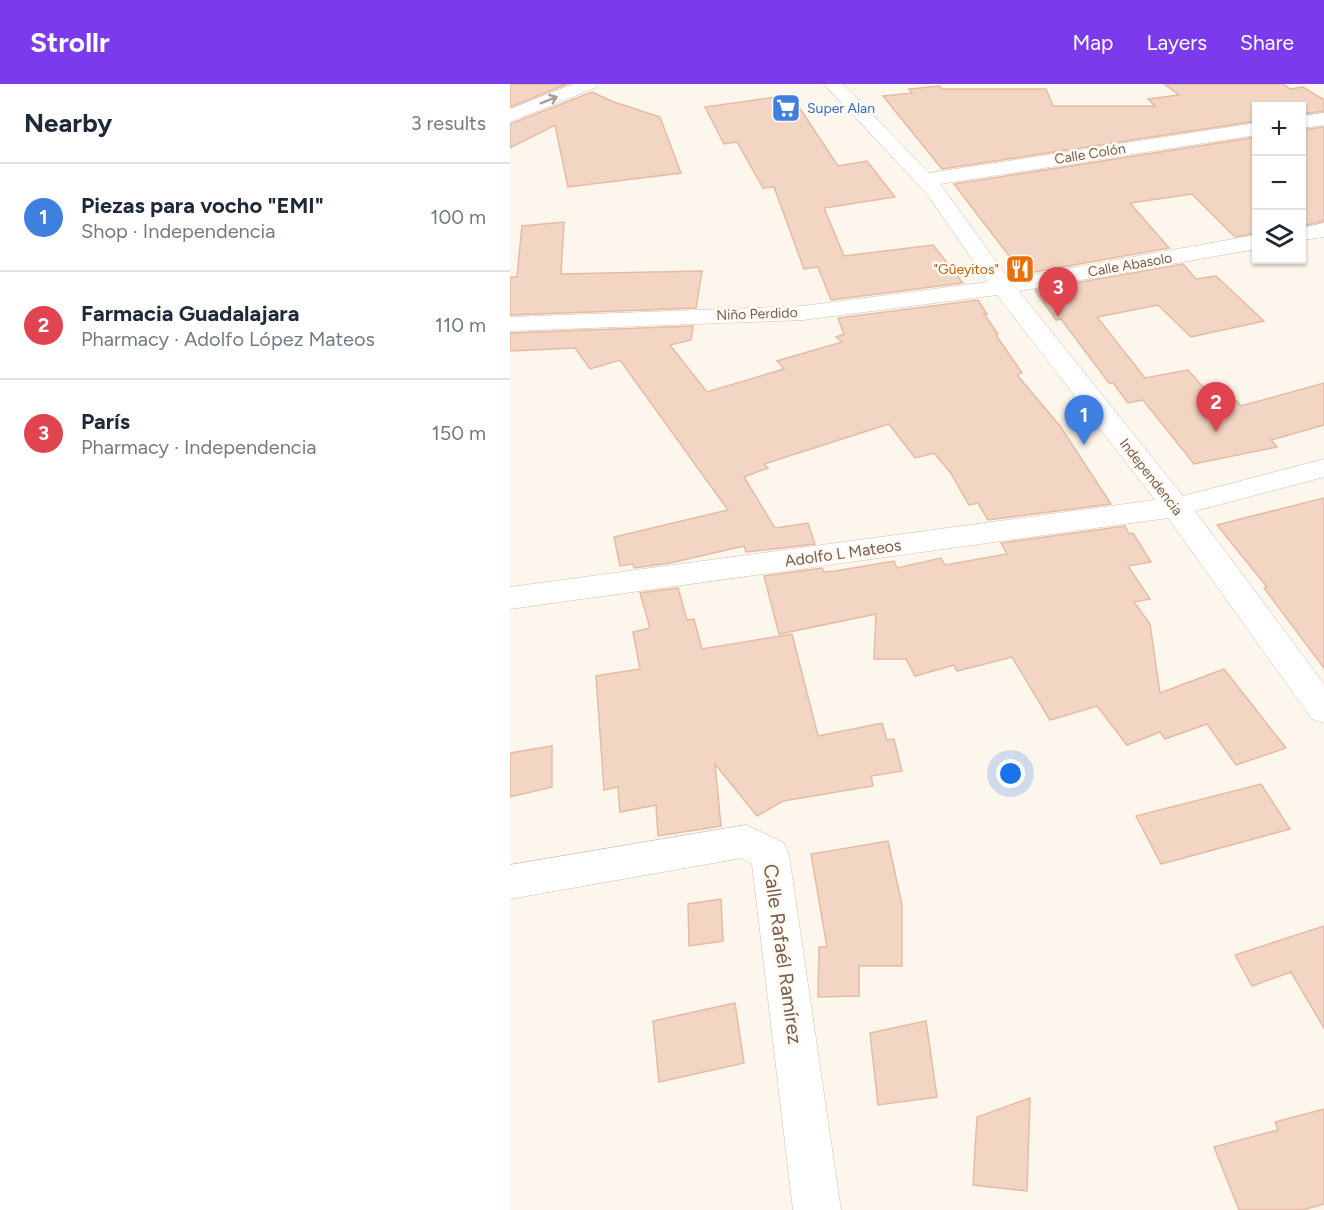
<!DOCTYPE html>
<meta charset="utf-8">
<style>
body{margin:0;font-family:Figtree,sans-serif;background:#f2f2f3;color:#1f2937}
.controls{position:absolute;right:18px;top:18px;display:grid;overflow:hidden;border-radius:0px;box-shadow:0 2px 4px #0004}
.controls button{width:54px;height:54px;display:grid;place-items:center;padding:0;border:0;border-bottom:2px solid #e0e1e3;background:#fff;color:#1f2937;font:30px sans-serif}
.you{position:absolute;left:501px;top:690px;width:21px;height:21px;margin:-15px;border:4px solid #fff;border-radius:50%;background:#1a73e8;box-shadow:0 0 0 9px #1a73e833}
.badge{display:grid;place-items:center;width:39px;height:39px;border-radius:50%;background:#7c3aed;color:#fff;font-size:20px;font-weight:700}
.pin{position:absolute;translate:-50% -50px;filter:drop-shadow(0 2px 3px #0008)}
.pin::after{content:'';position:absolute;top:32px;width:21px;height:18px;background:inherit;clip-path:polygon(0 0,100% 0,50% 100%)}
.list{margin:0;padding:0;list-style:none}
h2{display:flex;justify-content:space-between;align-items:center;height:78px;margin:0;padding:0 24px;font-size:26px}
h2 small{font-size:20px;font-weight:400;color:#747a83}
.list li{display:grid;grid-template-columns:39px 1fr auto;gap:18px;align-items:center;box-sizing:border-box;height:108px;padding:0 24px;border-top:2px solid #e0e1e3}
.list b{display:block;font-size:22px;white-space:nowrap}
.list p{margin:0;font-size:20px;white-space:nowrap;color:#747a83}
.list em{font-size:20px;font-style:normal;color:#747a83}
.icon{flex:none;width:33px;height:33px;fill:none;stroke:currentColor;stroke-width:2;stroke-linecap:round;stroke-linejoin:round}
.map{position:relative;flex:none;width:814px;height:1126px;overflow:hidden}
header{display:flex;align-items:center;gap:36px;box-sizing:border-box;height:84px;padding:0 30px;background:#7c3aed;color:#fff}
header strong{font-size:28px}
nav{display:flex;gap:33px;margin-inline-start:auto;font-size:21px}
main{display:flex}
aside{flex:1;background:#fff}
.map>svg:first-child{display:block}
.building{fill:#f3d5c3;stroke:#e6bba3;stroke-width:1.5}
.lines{fill:none;stroke-linecap:round;stroke-linejoin:round}
.street-casing{stroke:#d1beb0;stroke-width:1}
.street{fill:#fff;fill-rule:evenodd}
.oneway{stroke:#af9d94}
.labels{text-anchor:middle;dominant-baseline:central;stroke-width:5;stroke-linejoin:round;paint-order:stroke}
.far-shop-label{font-size:14px;fill:#366cbe;stroke:#fffaf3;text-anchor:start}
.far-street-label{font-size:14px;fill:#7a5c4d;stroke:#fffaf3}
.far-food-label{font-size:14px;fill:#c56008;stroke:#fffaf3;text-anchor:end}
.street-label{font-size:16px;fill:#7a5c4d;stroke:#fffaf3}
.near-street-label{font-size:20px;fill:#7a5c4d;stroke:#fffaf3}
</style>
<header>
<strong>Strollr</strong>
<nav><a>Map</a><a>Layers</a><a>Share</a></nav>
</header>
<main>
<aside>
<h2>Nearby<small>3 results</small></h2>
<ul class="list">
<li><span class="badge" style="background:#3f7fe0">1</span><div><b>Piezas para vocho &quot;EMI&quot;</b><p>Shop · Independencia</p></div><em>100 m</em></li>
<li><span class="badge" style="background:#e0444e">2</span><div><b>Farmacia Guadalajara</b><p>Pharmacy · Adolfo López Mateos</p></div><em>110 m</em></li>
<li><span class="badge" style="background:#e0444e">3</span><div><b>París</b><p>Pharmacy · Independencia</p></div><em>150 m</em></li>
</ul>
</aside>
<div class="map">
<svg width="814" height="1126" viewBox="0 0 814 1126">
<rect width="100%" height="100%" fill="#fdf6ec"/>
<g class="building">
<polygon points="0,0 57,0 0,23"/>
<polygon points="654,0 774,0 780,5 793,3 814,16 814,27 792,30 792,22 747,22 747,37 432,85 373,12 402,9 399,5 429,2 432,5 536,5 543,22 645,22 638,15 669,11"/>
<polygon points="82,8 101,17 150,33 171,89 58,103 45,41 0,64 0,40"/>
<polygon points="281,11 328,82 357,77 385,113 314,124 334,172 423,161 453,199 321,216 308,183 294,185 264,103 253,104 227,58 214,60 195,23"/>
<polygon points="814,43 814,137 792,142 792,46"/>
<polygon points="747,53 747,149 725,153 682,110 620,119 659,164 513,190 444,100"/>
<polygon points="54,138 51,190 192,187 186,224 0,231 0,193 7,193 12,142"/>
<polygon points="673,180 686,195 706,192 754,237 681,253 648,221 587,233 635,294 678,286 709,321 727,317 731,322 814,299 814,341 761,356 767,363 684,380 633,316 618,319 603,299 599,299 551,235 546,236 525,206"/>
<polygon points="468,216 477,230 474,230 488,250 486,251 512,289 507,291 550,342 601,420 478,436 468,419 459,421 440,388 424,369 405,374 379,340 254,380 258,384 234,393 265,444 298,439 305,460 236,468 234,462 160,479 124,484 123,480 110,482 104,453 218,426 110,276 80,285 65,264 0,267 0,249 183,242 181,256 160,261 197,308 274,285 267,277 332,258 326,253 334,250 328,234"/>
<polygon points="814,414 814,584 754,504 757,503 707,441"/>
<polygon points="615,442 619,450 623,449 641,478 618,482 640,515 624,518 640,540 650,609 714,585 776,664 726,681 697,640 655,655 650,648 617,661 587,622 540,636 502,573 447,587 444,581 405,592 396,575 364,575 366,530 269,550 254,492 312,484 314,488 325,487 384,477 387,484 431,474 435,481 497,470 491,459"/>
<polygon points="168,504 177,536 184,535 192,565 282,550 308,652 372,639 377,656 384,655 392,687 361,692 363,702 273,717 247,732 205,680 211,742 148,752 146,721 110,728 108,703 94,706 86,592 130,585 123,548 140,544 130,509"/>
<polygon points="42,662 42,703 0,713 0,669"/>
<polygon points="751,700 780,745 651,780 626,732"/>
<polygon points="378,757 392,821 392,882 349,882 349,912 308,913 309,863 317,863 301,770"/>
<polygon points="211,815 213,857 179,862 178,820"/>
<polygon points="814,842 814,944 781,888 742,902 725,871"/>
<polygon points="225,919 234,979 149,998 143,937"/>
<polygon points="416,937 427,1013 368,1021 360,949"/>
<polygon points="520,1014 517,1107 463,1101 467,1033"/>
<polygon points="814,1025 814,1120 793,1126 729,1126 704,1063 768,1046 765,1038"/>
</g>
<g class="lines">
<g class="street-casing">
<g id="street">
<polygon points="63,0 88,0 85,4 0,38 0,25"/>
<polygon points="314,0 333,0 419,89 746,39 746,51 430,100 499,195 746,151 746,165 509,207 673,412 814,375 814,393 685,427 814,600 814,639 802,635 658,434 0,525 0,503 645,416 487,211 293,236 0,247 0,233 293,222 478,198 417,110"/>
<polygon points="814,29 814,41 792,44 792,32"/>
<polygon points="814,139 814,153 792,156 792,144"/>
<polygon points="236,741 274,759 279,771 331,1126 283,1126 242,780 232,774 0,815 0,781"/>
</g>
</g>
<use href="#street" class="street"/>
</g>
<defs><path id="oneway-shaft" d="M-6 0H5M1.5-3L5.5 0L1.5 3" fill="none" stroke-width="1.6" stroke-linecap="round" stroke-linejoin="round" transform="scale(1.5)"/></defs>
<use class="oneway" href="#oneway-shaft" transform="translate(39 16) rotate(-22)"/>
<defs>
<g id="supermarket-square" transform="scale(1.5)"><rect x="-9" y="-9" width="18" height="18" rx="4" fill="#3f7fe0" stroke="#fffaf3"/><path d="M-6-5.5h2.5l.6 2H6L4.5 2H-2.5L-4.4-4H-6ZM-1.5 3.2a1.3 1.3 0 1 0 .1 0ZM3 3.2a1.3 1.3 0 1 0 .1 0Z" fill="#fff"/></g>
<g id="restaurant-square" transform="scale(1.5)"><rect x="-9" y="-9" width="18" height="18" rx="4" fill="#e8710a" stroke="#fffaf3"/><path d="M-5-6h1v4h1v-4h1v4h1v-4h1v5L-1.5 .5V6h-2V.5L-5-1ZM5-6V6H3V1.5H1.5Q1.5-4 5-6Z" fill="#fff"/></g>
</defs>
<g fill-rule="evenodd">
<use href="#supermarket-square" x="276" y="24"/>
<use href="#restaurant-square" x="510" y="185"/>
</g>
<g class="labels">
<g class="far-shop-label">
<text x="297" y="24">Super Alan</text>
</g>
<g class="far-street-label">
<text transform="translate(580 70) rotate(-9)">Calle Colón</text>
<text transform="translate(620 181) rotate(-10)">Calle Abasolo</text>
<text transform="translate(247 230) rotate(-2)">Niño Perdido</text>
<text transform="translate(641 393) rotate(52)">Independencia</text>
</g>
<g class="far-food-label">
<text x="489" y="185">"Gûeyitos"</text>
</g>
<g class="street-label">
<text transform="translate(333 469) rotate(-8)">Adolfo L Mateos</text>
</g>
<g class="near-street-label">
<text transform="translate(273 870) rotate(82)">Calle Rafaél Ramírez</text>
</g>
</g>
</svg>
<div class="controls">
<button>+</button>
<button>−</button>
<button><svg class="icon" aria-label="layers" viewBox="0 0 24 24"><path d="M12 4l9 5-9 5-9-5zM3 14l9 5 9-5"/></svg></button>
</div>
<div class="you"></div>
<div class="pin badge" style="left:574px;top:361px;background:#3f7fe0">1</div>
<div class="pin badge" style="left:706px;top:348px;background:#e0444e">2</div>
<div class="pin badge" style="left:548px;top:233px;background:#e0444e">3</div>
</div>
</main>
